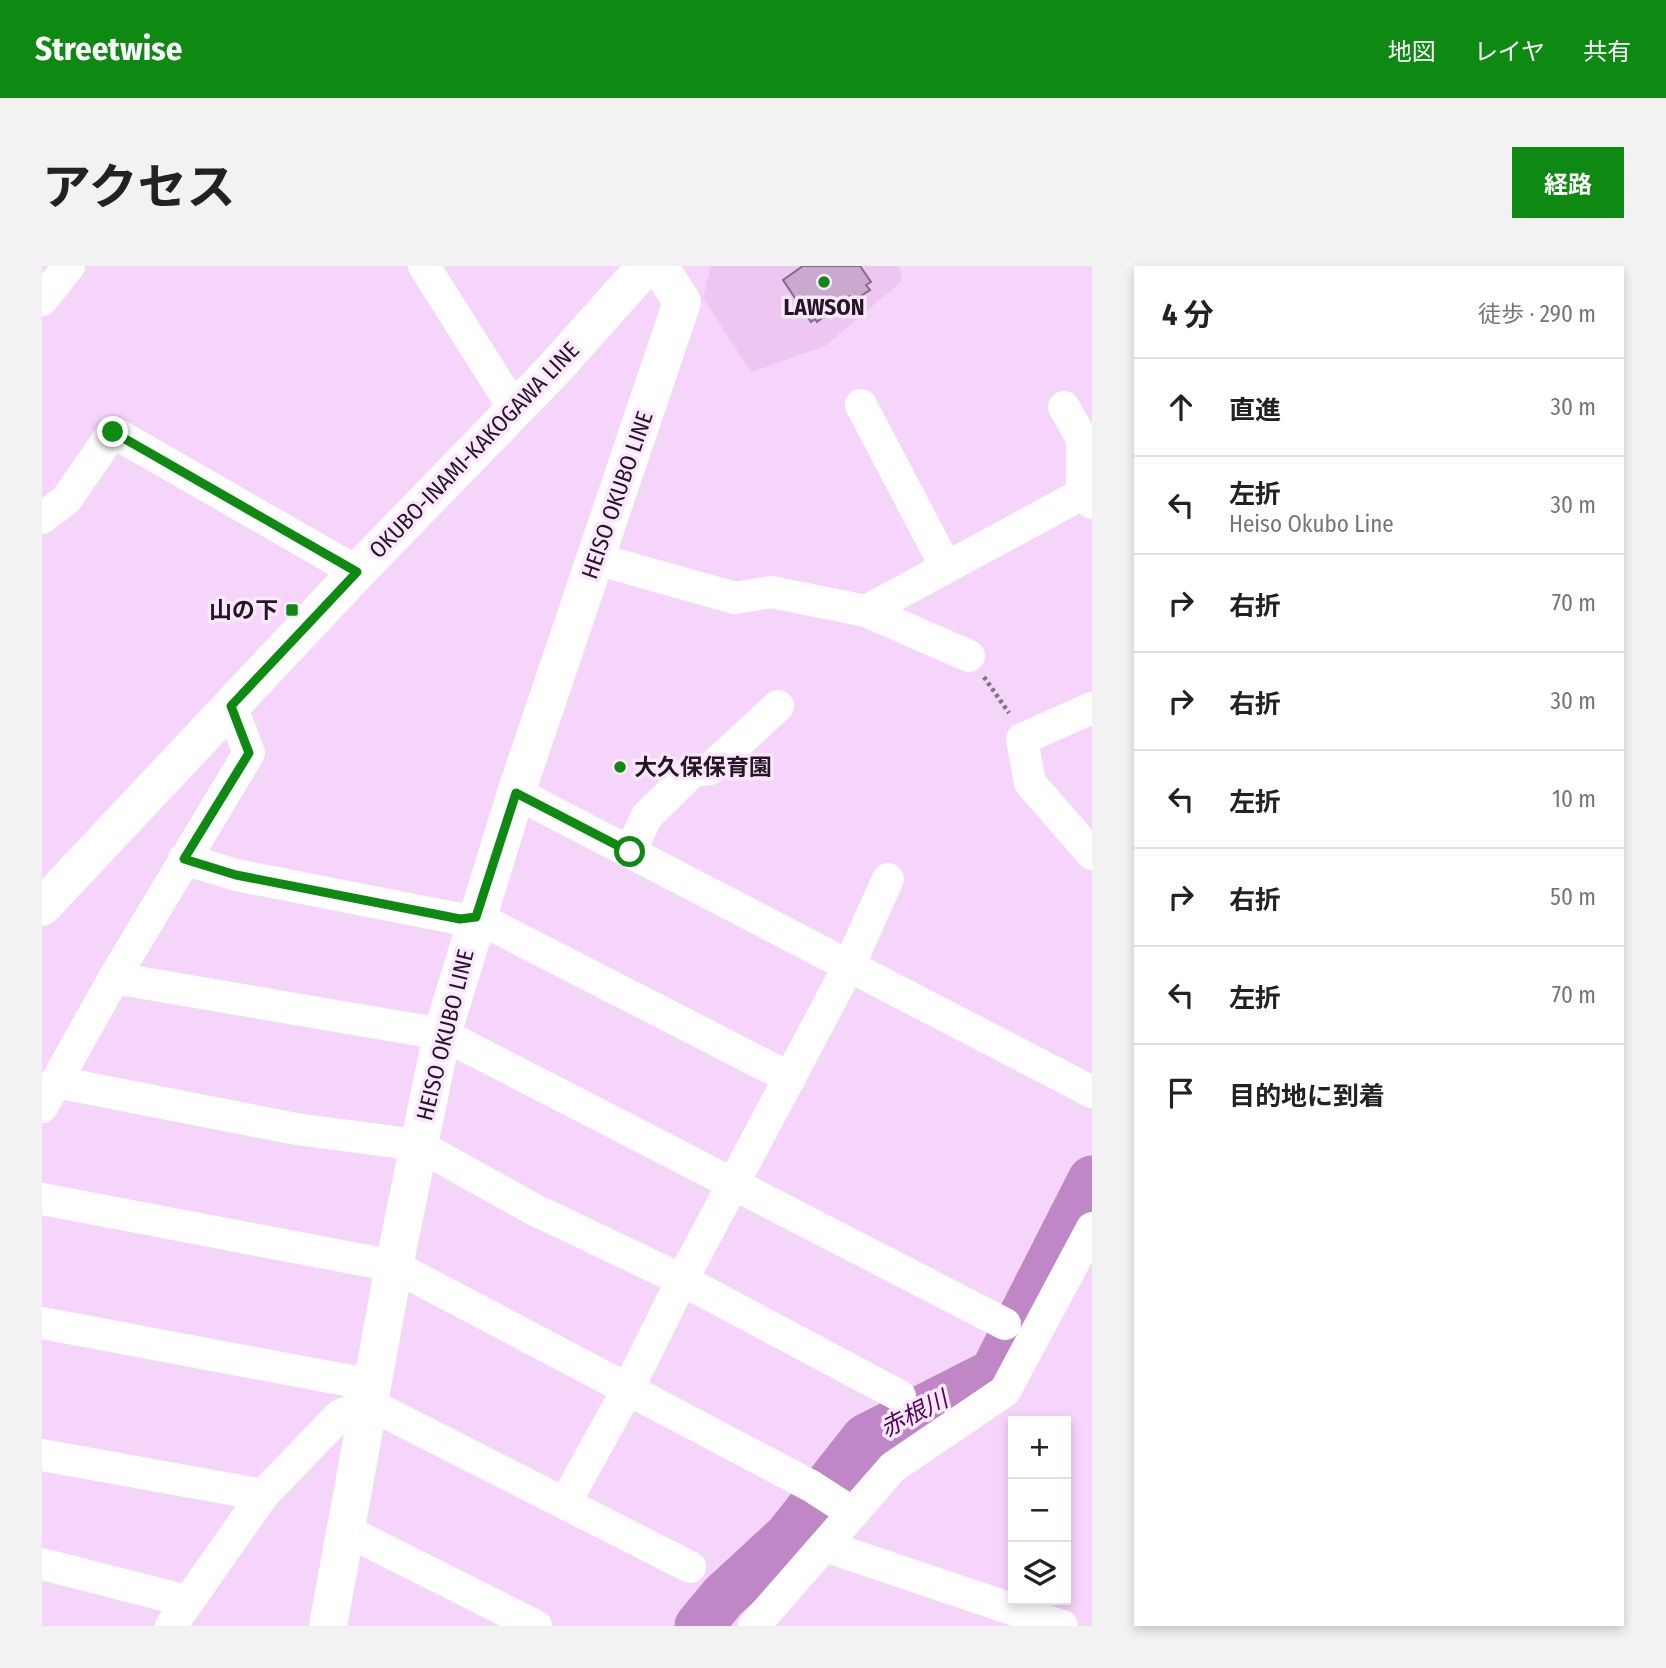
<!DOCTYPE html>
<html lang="ja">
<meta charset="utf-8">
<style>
body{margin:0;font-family:"Fira Sans Condensed","Noto Sans JP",sans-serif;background:#f2f2f2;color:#222}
.controls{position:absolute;right:21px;bottom:21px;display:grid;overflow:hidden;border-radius:0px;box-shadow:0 4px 10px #0003}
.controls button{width:63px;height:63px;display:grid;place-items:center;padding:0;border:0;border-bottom:2px solid #e0e0e0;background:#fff;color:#222;font:35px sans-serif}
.stop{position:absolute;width:21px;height:21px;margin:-16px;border:5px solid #0e8a13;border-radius:50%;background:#fff}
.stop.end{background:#0e8a13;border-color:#fff;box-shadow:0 2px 7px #0008}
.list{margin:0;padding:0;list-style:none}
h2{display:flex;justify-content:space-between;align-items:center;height:91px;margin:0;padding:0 28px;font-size:30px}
h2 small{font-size:23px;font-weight:400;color:#767676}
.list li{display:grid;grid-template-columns:46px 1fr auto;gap:21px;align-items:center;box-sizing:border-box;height:98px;padding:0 28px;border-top:2px solid #e0e0e0}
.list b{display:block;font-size:26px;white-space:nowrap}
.list p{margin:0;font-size:23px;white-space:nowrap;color:#767676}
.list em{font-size:23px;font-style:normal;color:#767676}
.icon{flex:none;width:38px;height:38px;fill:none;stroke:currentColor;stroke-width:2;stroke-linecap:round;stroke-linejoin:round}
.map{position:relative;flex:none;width:1050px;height:1360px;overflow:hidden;border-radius:0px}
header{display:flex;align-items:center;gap:42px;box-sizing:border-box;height:98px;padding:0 35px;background:#0e8a13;color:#fff}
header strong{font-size:33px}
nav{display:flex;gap:38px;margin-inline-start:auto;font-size:24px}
.intro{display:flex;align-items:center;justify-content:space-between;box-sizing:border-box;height:168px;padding:0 42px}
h1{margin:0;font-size:49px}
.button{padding:18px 32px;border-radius:0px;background:#0e8a13;color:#fff;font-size:24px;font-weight:700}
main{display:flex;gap:42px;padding:0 42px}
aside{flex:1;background:#fff;border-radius:0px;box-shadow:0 4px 10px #0003}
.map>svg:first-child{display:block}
.built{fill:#edc6f1}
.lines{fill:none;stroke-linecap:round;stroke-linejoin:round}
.river{stroke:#c087c7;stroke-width:49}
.building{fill:#c9a9cd;stroke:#886a8c;stroke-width:2}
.path{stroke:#867089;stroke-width:4.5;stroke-dasharray:3.5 3.5;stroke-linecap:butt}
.minor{stroke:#fff;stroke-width:32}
.secondary{stroke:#fff;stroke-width:38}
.route{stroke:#0e8a13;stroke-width:9}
.poi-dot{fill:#0e8a13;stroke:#fce7fe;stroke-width:2.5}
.labels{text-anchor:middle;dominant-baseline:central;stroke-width:7;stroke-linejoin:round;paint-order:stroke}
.poi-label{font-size:23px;font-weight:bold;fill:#231724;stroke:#fce7fe}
.street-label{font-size:23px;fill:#231724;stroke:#fce7fe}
.water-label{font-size:24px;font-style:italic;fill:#500559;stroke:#fce7fe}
</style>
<header>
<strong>Streetwise</strong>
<nav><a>地図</a><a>レイヤ</a><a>共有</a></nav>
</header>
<div class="intro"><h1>アクセス</h1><a class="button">経路</a></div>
<main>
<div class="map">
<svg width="1050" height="1360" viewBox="0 0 1050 1360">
<rect width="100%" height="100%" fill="#f6d5fa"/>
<polygon class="built" points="669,0 857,0 860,15 783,80 709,106 661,32"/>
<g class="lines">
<polyline class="river" points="657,1360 681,1331 747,1270 824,1172 952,1107 1050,914"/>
</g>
<polygon class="building" points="761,0 818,0 829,16 824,19 828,24 811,35 808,30 775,56 773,53 769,56 741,14"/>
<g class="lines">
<polyline class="path" points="942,411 967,447"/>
<g class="minor">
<polyline points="382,0 473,144"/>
<polyline points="0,34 27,0"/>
<polyline points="819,139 904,301"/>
<polyline points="1022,141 1040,173 1040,228"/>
<polyline points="0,252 24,234 71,166 315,306"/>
<polyline points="554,293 693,332 729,326 824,345 1040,228 1050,237"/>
<polyline points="824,345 927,390"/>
<polyline points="1050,442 980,473 988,517 1050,588"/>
<polyline points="474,527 1050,826"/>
<polyline points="588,586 605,550 651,505 668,503 736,440"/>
<polyline points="142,593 194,609 418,653 434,651 748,812"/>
<polyline points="72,712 400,768 963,1058"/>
<polyline points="14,816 254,863 376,879 491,943 640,1014 858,1130"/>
<polyline points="0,841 72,712 207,487 189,440"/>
<polyline points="0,933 352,1000 769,1220 811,1247"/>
<polyline points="0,1057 330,1119"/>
<polyline points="0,1189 221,1229"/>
<polyline points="523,1237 586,1123 640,1014 807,700 846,613"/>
<polyline points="305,1265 494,1360"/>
<polyline points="783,1280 1020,1360"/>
<polyline points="0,1298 145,1335"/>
<polyline points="129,1360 221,1229 298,1149 327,1138 648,1301"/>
<polyline points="712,1360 851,1201 963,1125 1050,962"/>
</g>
<g class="secondary">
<polyline points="0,641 315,306 513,102 604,0"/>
<polyline points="286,1360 352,1000 400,768 474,527 640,36 617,0"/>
</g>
</g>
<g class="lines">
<polyline class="route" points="71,166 315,306 189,440 207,487 142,593 194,609 418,653 434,651 474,527 588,586"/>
</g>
<g class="poi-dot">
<circle cx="782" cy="16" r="7"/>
<rect x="243" y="337" width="14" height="14" rx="3.5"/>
<circle cx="578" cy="501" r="7"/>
</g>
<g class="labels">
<g class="poi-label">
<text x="782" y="41">LAWSON</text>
<text x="236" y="344" text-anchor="end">山の下</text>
<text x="592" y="501" text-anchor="start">大久保保育園</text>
</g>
<g class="street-label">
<text transform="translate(432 184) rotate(-46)">OKUBO-INAMI-KAKOGAWA LINE</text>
<text transform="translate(575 229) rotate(-71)">HEISO OKUBO LINE</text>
<text transform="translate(403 769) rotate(-76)">HEISO OKUBO LINE</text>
</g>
<g class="water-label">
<text transform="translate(872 1148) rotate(-27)">赤根川</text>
</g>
</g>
</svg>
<div class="controls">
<button>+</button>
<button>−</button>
<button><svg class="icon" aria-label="layers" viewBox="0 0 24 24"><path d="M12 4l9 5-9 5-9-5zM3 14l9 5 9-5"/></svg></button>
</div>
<div class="stop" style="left:588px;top:586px"></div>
<div class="stop end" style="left:71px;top:166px"></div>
</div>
<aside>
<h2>4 分<small>徒歩 · 290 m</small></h2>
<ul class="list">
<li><svg class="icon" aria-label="ahead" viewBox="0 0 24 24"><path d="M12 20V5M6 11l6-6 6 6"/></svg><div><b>直進</b></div><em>30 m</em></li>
<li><svg class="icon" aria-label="left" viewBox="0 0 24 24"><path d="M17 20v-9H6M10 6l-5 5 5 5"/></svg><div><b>左折</b><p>Heiso Okubo Line</p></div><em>30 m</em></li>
<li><svg class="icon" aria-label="right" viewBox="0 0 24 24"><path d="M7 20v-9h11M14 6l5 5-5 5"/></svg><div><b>右折</b></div><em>70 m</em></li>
<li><svg class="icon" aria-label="right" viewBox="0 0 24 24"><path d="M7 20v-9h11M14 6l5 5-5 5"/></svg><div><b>右折</b></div><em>30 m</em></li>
<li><svg class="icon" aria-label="left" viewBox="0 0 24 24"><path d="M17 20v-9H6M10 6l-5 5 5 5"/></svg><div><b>左折</b></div><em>10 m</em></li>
<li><svg class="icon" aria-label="right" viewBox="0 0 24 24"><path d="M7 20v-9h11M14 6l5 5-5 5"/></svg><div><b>右折</b></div><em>50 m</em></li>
<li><svg class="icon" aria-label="left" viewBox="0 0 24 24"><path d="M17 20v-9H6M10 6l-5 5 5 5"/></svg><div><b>左折</b></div><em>70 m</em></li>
<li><svg class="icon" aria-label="arrive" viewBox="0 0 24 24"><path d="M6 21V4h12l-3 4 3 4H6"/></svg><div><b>目的地に到着</b></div></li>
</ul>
</aside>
</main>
